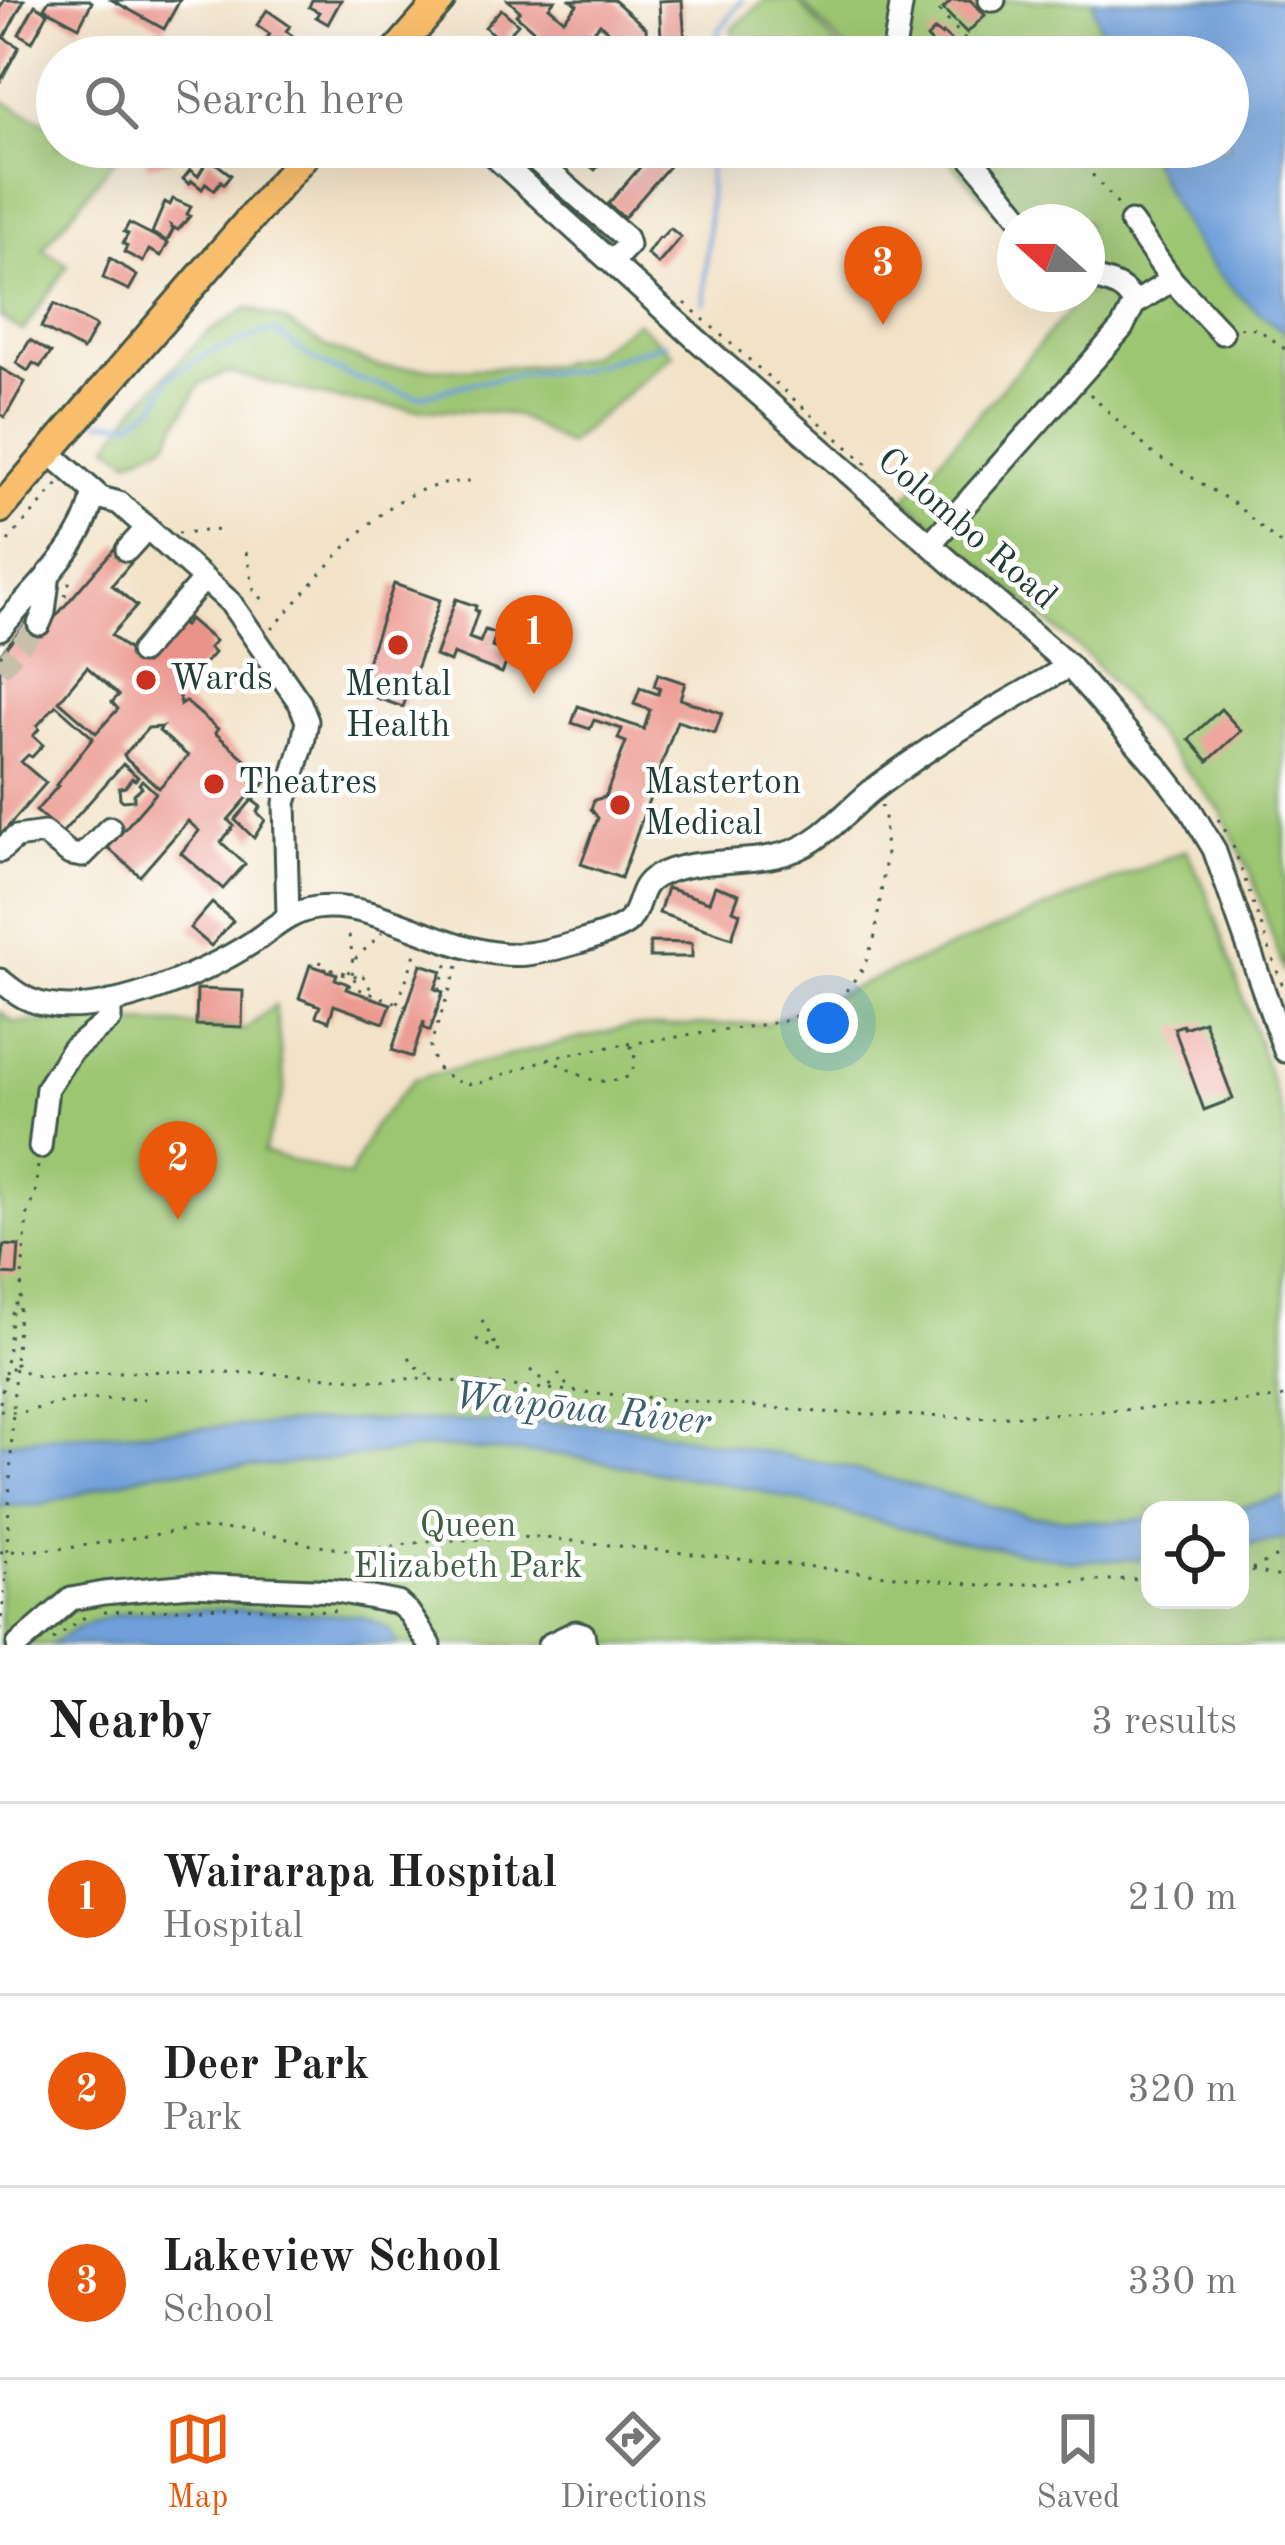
<!DOCTYPE html>
<meta charset="utf-8">
<style>
body{margin:0;font-family:"Old Standard TT",serif;background:#f6f6f6;color:#222}
.controls{position:absolute;right:36px;bottom:36px;display:grid;overflow:hidden;border-radius:24px;box-shadow:0 12px 48px #0002}
.controls button{width:108px;height:108px;display:grid;place-items:center;padding:0;border:0;border-bottom:3px solid #e0e0e0;background:#fff;color:#222;font:60px sans-serif}
.compass{position:absolute;left:997px;top:204px;width:108px;height:108px;border-radius:50%;background:#fff;box-shadow:0 12px 48px #0002;rotate:291deg}
.you{position:absolute;left:828px;top:1023px;width:42px;height:42px;margin:-30px;border:9px solid #fff;border-radius:50%;background:#1a73e8;box-shadow:0 0 0 18px #1a73e833}
.badge{display:grid;place-items:center;width:78px;height:78px;border-radius:50%;background:#ea580c;color:#fff;font-size:39px;font-weight:700}
.pin{position:absolute;translate:-50% -99px;filter:drop-shadow(0 3px 6px #0008)}
.pin::after{content:'';position:absolute;top:63px;width:42px;height:36px;background:inherit;clip-path:polygon(0 0,100% 0,50% 100%)}
.list{margin:0;padding:0;list-style:none}
h2{display:flex;justify-content:space-between;align-items:center;height:156px;margin:0;padding:0 48px;font-size:51px}
h2 small{font-size:39px;font-weight:400;color:#767676}
.list li{display:grid;grid-template-columns:78px 1fr auto;gap:36px;align-items:center;box-sizing:border-box;height:192px;padding:0 48px;border-top:3px solid #e0e0e0}
.list b{display:block;font-size:45px;white-space:nowrap}
.list p{margin:0;font-size:39px;white-space:nowrap;color:#767676}
.list em{font-size:39px;font-style:normal;color:#767676}
.icon{flex:none;width:66px;height:66px;fill:none;stroke:currentColor;stroke-width:2;stroke-linecap:round;stroke-linejoin:round}
.map{position:relative;flex:none;width:1285px;height:1645px;overflow:hidden}
.search{position:absolute;background:#fff;box-shadow:0 12px 48px #0002;left:36px;right:36px;top:36px;height:132px;display:flex;align-items:center;gap:30px;box-sizing:border-box;padding:0 42px;border-radius:66px;color:#767676;font-size:45px}
.sheet{height:732px;background:#fff}
nav{display:flex;justify-content:space-around;align-items:center;box-sizing:border-box;height:168px;border-top:3px solid #e0e0e0;background:#fff;font-size:33px;color:#767676}
nav a{display:grid;justify-items:center;gap:6px}
nav .on{color:#ea580c}
.map>svg:first-child{display:block}
.green{fill:#9dc672;stroke:#5e8253;stroke-width:3}
.water{fill:#6f9fd9;stroke:#476e86;stroke-width:3}
.lines{fill:none;stroke-linecap:round;stroke-linejoin:round}
.stream{stroke:#6f9fd9;stroke-width:4.5}
.building{fill:#ea9389;fill-rule:evenodd}
.minor-tunnel{stroke:#c8c1aa;stroke-width:21;stroke-dasharray:21 10;stroke-linecap:butt}
.minor-casing{stroke:#3f564a;stroke-width:27}
.major-casing{stroke:#3f564a;stroke-width:33}
.path{stroke:#3f564a;stroke-width:3;stroke-dasharray:3 9;stroke-linecap:butt}
.minor{stroke:#fff;stroke-width:21}
.major{stroke:#f9be6d;stroke-width:27}
.path-bridge{stroke:#3f564a;stroke-width:3;stroke-dasharray:3 9;stroke-linecap:butt}
.poi-dot{fill:#c8321e;stroke:#fff;stroke-width:4.5}
.labels{text-anchor:middle;dominant-baseline:central;stroke-width:9;stroke-linejoin:round;paint-order:stroke}
.street-label{font-size:36px;fill:#1f3d34;stroke:#fff}
.poi-label{font-size:36px;fill:#1f3d34;stroke:#fff;text-anchor:start}
.park-label{font-size:36px;fill:#3e5f44;stroke:#fff}
.water-label{font-size:39px;font-style:italic;fill:#3b5f6e;stroke:#fff}
</style>
<div class="map">
<svg width="1285" height="1645" viewBox="0 0 1285 1645">
<rect width="100%" height="100%" fill="#fff"/>
<filter id="ink" filterUnits="userSpaceOnUse"><feTurbulence type="fractalNoise" baseFrequency=".00833" numOctaves="2"/><feDisplacementMap in="SourceGraphic" scale="24" xChannelSelector="R" yChannelSelector="G"/><feConvolveMatrix kernelMatrix="1 2 1 2 8 2 1 2 1" color-interpolation-filters="sRGB"/></filter>
<filter id="wash" filterUnits="userSpaceOnUse"><feTurbulence type="fractalNoise" baseFrequency=".004" numOctaves="4" result="noise"/><feDisplacementMap in="SourceGraphic" scale="48" xChannelSelector="R" yChannelSelector="G"/><feGaussianBlur stdDeviation="2.7" result="paint"/><feColorMatrix in="noise" values="0 0 0 0 0 0 0 0 0 0 0 0 0 0 0 0 0 1.4 0 .05"/><feComposite in="paint" operator="in"/></filter>
<g filter="url(#wash)">
<rect width="100%" height="100%" fill="#f2e2c7"/>
<g class="green">
<polygon points="765,0 797,0 846,57 754,57 731,30"/>
<polygon points="800,0 1285,0 1285,973 1253,879 1221,811 1091,659 905,499 1078,300 1073,294 1087,294 1087,222 1015,222 1015,232 937,147 1228,147 1228,57 853,57"/>
<polygon points="0,99 57,129 57,147 92,147 115,159 43,249 68,265 23,331 0,317"/>
<polygon points="248,308 285,321 327,347 379,367 457,369 552,365 588,356 637,322 673,354 567,445 518,416 494,412 410,409 335,399 227,372 200,384 166,443 129,460 109,445 136,407 203,336"/>
<polygon points="1186,850 1207,892 1285,1121 1285,1497 1228,1510 1150,1510 1150,1519 1111,1522 1028,1516 844,1467 618,1424 358,1420 50,1436 0,1443 0,1011 13,1022 174,1024 245,1030 275,1005 285,1089 263,1152 349,1177 373,1127 414,1079 627,1027 768,1023"/>
<polygon points="433,1447 564,1455 757,1490 1073,1561 1150,1559 1150,1600 1240,1600 1240,1546 1285,1539 1285,1645 0,1645 0,1506 41,1505 159,1471 281,1465"/>
</g>
<g class="water">
<path d="M1092,0H1285V332C1212,282 1179,226 1146,147H1228V57H1017C1036,29 1059,38 1086,49L1104,42Z"/>
<polygon points="358,1420 618,1424 844,1467 1028,1516 1111,1522 1150,1519 1150,1559 1073,1561 951,1540 757,1490 564,1455 433,1447 281,1465 159,1471 41,1505 0,1506 0,1443 50,1436"/>
<polygon points="1285,1497 1285,1539 1240,1546 1240,1510 1228,1510"/>
<path d="M221,1609L360,1616L388,1628L398,1645H51C102,1604 159,1611 221,1609Z"/>
</g>
<g class="lines">
<g class="stream">
<polyline points="714,57 718,32 742,0"/>
<polyline points="704,303 709,216 709,147"/>
<polyline points="100,422 132,422 156,405 171,375 211,352 274,330 312,359 354,378 418,397 472,383 529,373 574,371 665,343"/>
</g>
</g>
<g id="blocks">
<g class="building">
<polygon points="4,0 24,0 4,38 19,47 0,82 0,8"/>
<polygon points="49,0 89,0 92,2 79,27 44,8"/>
<polygon points="112,0 180,0 164,29"/>
<polygon points="312,0 341,0 328,24 316,17 319,12 309,7"/>
<polygon points="508,0 555,0 549,7 564,20 577,5 571,0 614,0 646,28 648,57 621,57 620,42 600,24 571,57 564,57 516,15 520,11"/>
<polygon points="677,0 682,0 686,57 662,57 659,1"/>
<polygon points="952,0 970,0 985,15 967,33 943,9"/>
<polygon points="35,5 48,13 32,42 19,34"/>
<polygon points="501,9 518,24 502,42 485,27"/>
<polygon points="267,10 290,26 286,31 293,36 279,56 262,45 270,34 257,25"/>
<polygon points="935,30 941,35 943,33 958,48 955,51 961,57 945,57 927,38"/>
<polygon points="156,147 174,147 177,157 170,159 171,161 147,166 142,151"/>
<polygon points="582,147 615,147 595,170 576,154"/>
<polygon points="654,151 670,165 624,218 608,204"/>
<polygon points="209,158 231,175 224,184 221,181 214,190 206,183 202,189 192,181 189,184 183,179 190,170 198,176"/>
<polygon points="173,199 191,207 187,214 190,216 178,230 171,226 173,230 167,241 152,233 165,202 170,205"/>
<polygon points="129,223 168,243 161,256 149,250 143,262 124,252 127,246 123,243 128,234 124,232"/>
<polygon points="670,228 681,237 658,264 647,254 659,237 661,238"/>
<polygon points="110,258 137,276 129,290 103,278"/>
<polygon points="54,304 96,326 83,350 41,327"/>
<polygon points="30,340 51,353 40,367 33,363 28,371 16,363"/>
<polygon points="0,368 25,382 5,417 0,414"/>
<path d="M119,543L136,557L112,585L137,606L111,635L145,664L148,661L143,658L177,620L184,626L189,619L215,641L209,648L214,653L179,692L180,705L185,701L218,729L215,733L268,779L257,793L253,791L228,820L234,826L221,842L245,864L223,889L181,853L199,831L188,821L140,876L108,848L156,793L142,780L139,784L142,787L134,794V800L123,801L120,798L119,788L125,787L132,778L135,780L138,777L123,764L62,833L36,811L58,786L56,785L93,738L56,705L37,726L39,729L33,736L43,745L32,757L28,755L21,762L46,783L0,836V654L31,618L45,629ZM87,667L119,695L112,702L118,709L96,733L59,701ZM162,727L159,731L188,756L159,788L127,760L124,755L148,728Z"/>
<polygon points="394,584 440,600 403,707 357,691"/>
<polygon points="456,599 476,606 475,610 478,611 469,638 480,642 485,630 496,634 492,647 510,654 502,673 453,654 450,662 435,656"/>
<polygon points="658,674 685,683 680,699 722,713 715,733 677,721 621,878 581,864 598,818 591,809 594,800 605,797 626,742 618,739 622,729 594,720 590,729 572,723 578,706 644,729 650,710 634,704 640,688 658,694 660,688 654,686"/>
<polygon points="1221,709 1241,731 1208,761 1189,739"/>
<polygon points="252,800 261,807 257,812 265,820 254,838 235,820"/>
<polygon points="715,886 739,894 733,910 740,913 732,938 659,913 667,888 709,902"/>
<polygon points="212,903 233,921 211,946 190,928"/>
<polygon points="650,942 692,943 692,957 650,957"/>
<polygon points="421,964 442,971 435,989 443,992 430,1031 424,1028 424,1021 412,1057 392,1050"/>
<polygon points="310,965 337,974 335,979 348,984 346,989 391,1004 384,1023 334,1005 329,1021 316,1016 320,1006 299,998"/>
<polygon points="197,989 243,991 242,1027 196,1025"/>
<polygon points="1204,1021 1233,1099 1204,1110 1174,1028 1183,1025 1184,1028"/>
<polygon points="4,1245 19,1246 17,1275 1,1274"/>
</g>
</g>
</g>
<g filter="url(#ink)">
<use href="#blocks" fill-opacity="0" stroke="#3f564a" stroke-width="3"/>
<g class="lines">
<polyline class="minor-tunnel" points="0,669 39,624"/>
<g class="minor-casing">
<g id="minor">
<polyline points="990,0 994,0"/>
<polyline points="893,57 902,0"/>
<polyline points="484,147 696,339 1069,666 1160,770 1190,809 1214,849 1285,1051"/>
<polyline points="962,147 1024,222"/>
<polyline points="510,170 524,155 530,155 626,238 628,245 612,262"/>
<polyline points="1131,222 1172,280 1222,333"/>
<polyline points="1134,304 1172,280"/>
<polyline points="49,452 101,498 119,503 230,602 300,703 307,721 303,743 285,803 288,916"/>
<path d="M931,543L1122,328L1134,304C1124,283 1107,283 1087,276"/>
<polyline points="127,550 146,529"/>
<polyline points="39,624 44,612 49,573"/>
<path d="M0,629C31,593 91,539 93,491"/>
<polyline points="141,652 204,579"/>
<polyline points="0,851 16,837 44,833 70,854 82,856 110,828"/>
<path d="M0,980C10,988 19,996 30,1000C91,1025 202,975 253,942C274,928 289,912 316,908C383,899 453,961 527,954C546,952 617,934 629,921C642,906 637,886 657,876C695,856 751,866 790,852C821,842 845,813 870,792C886,779 904,767 921,755C968,722 1020,695 1069,666"/>
<polyline points="40,1147 47,1088 72,1050 110,1019 110,1002"/>
<polyline points="18,1645 71,1599 104,1593 190,1585 337,1591 398,1603 409,1613 430,1645"/>
<polyline points="549,1645 576,1632 583,1634 585,1645"/>
</g>
</g>
<g class="major-casing">
<g id="major">
<polyline points="391,57 441,0"/>
<polyline points="0,509 312,147"/>
</g>
</g>
<g class="path">
<polyline points="936,0 936,8 982,57"/>
<polyline points="1069,147 1119,206"/>
<polyline points="685,303 867,464"/>
<path d="M1240,328C1256,323 1272,340 1285,349"/>
<polyline points="1090,394 1152,453 1235,504 1285,548"/>
<polyline points="178,533 220,530"/>
<polyline points="0,550 58,484"/>
<polyline points="246,552 254,590 265,602"/>
<polyline points="65,596 71,576"/>
<path d="M272,629C307,591 363,519 408,496C428,486 449,482 472,481"/>
<polyline points="0,654 7,661"/>
<polyline points="254,801 273,778"/>
<polyline points="1218,819 1229,837"/>
<polyline points="1233,846 1285,993"/>
<polyline points="355,959 382,933"/>
<polyline points="312,966 314,960 325,964"/>
<path d="M458,966L430,1046L435,1066L451,1079L464,1084L480,1083L553,1057L626,1044L635,1049L634,1066L630,1076C593,1090 580,1073 547,1059"/>
<polyline points="325,970 327,964 332,969 359,977 358,981 340,973"/>
<polyline points="351,972 363,976 373,993"/>
<polyline points="348,973 353,959 348,929"/>
<polyline points="348,985 406,1006"/>
<polyline points="439,990 448,962"/>
<polyline points="398,1003 417,948"/>
<polyline points="628,1044 781,1022 840,999 864,967 875,936 886,857 884,816 881,806"/>
<polyline points="482,1320 499,1352"/>
<polyline points="476,1339 504,1354"/>
<polyline points="409,1357 417,1367 435,1379"/>
<path d="M15,1363C31,1384 62,1374 85,1373C185,1369 286,1373 385,1381L416,1378L820,1412L975,1418L1210,1405L1285,1397"/>
<polyline points="530,1370 556,1389"/>
<polyline points="558,1373 570,1390"/>
<polyline points="5,1374 13,1304 18,1304"/>
<polyline points="0,1403 5,1376 15,1363 27,1216 35,1196 38,1165"/>
<polyline points="0,1410 19,1413 75,1399 150,1399"/>
<polyline points="0,1552 68,1548 198,1528 255,1531 312,1545 355,1551 431,1541 536,1537 988,1586 1150,1578"/>
<polyline points="1252,1569 1285,1552"/>
<polyline points="1240,1571 1251,1570 1285,1578"/>
<polyline points="104,1612 227,1607 340,1611"/>
<polyline points="0,1630 6,1575"/>
<polyline points="53,1640 89,1614"/>
</g>
<use href="#minor" class="minor"/>
<use href="#major" class="major"/>
<polyline class="path-bridge" points="6,1575 15,1363"/>
</g>
</g>
<g class="poi-dot">
<circle cx="398" cy="645" r="12"/>
<circle cx="146" cy="680" r="12"/>
<circle cx="214" cy="784" r="12"/>
<circle cx="620" cy="805" r="12"/>
</g>
<g class="labels">
<g class="street-label">
<text transform="translate(966 530) rotate(41)">Colombo Road</text>
</g>
<g class="poi-label">
<text x="170" y="680">Wards</text>
<text x="398" y="686" text-anchor="middle">Mental<tspan x="398" dy="41">Health</tspan></text>
<text x="238" y="784">Theatres</text>
<text x="644" y="784">Masterton<tspan x="644" dy="41">Medical</tspan></text>
</g>
<g class="park-label">
<text x="468" y="1527">Queen<tspan x="468" dy="41">Elizabeth Park</tspan></text>
</g>
<g class="water-label">
<text transform="translate(582 1410) rotate(6)">Waipōua River</text>
</g>
</g>
</svg>
<div class="controls">
<button><svg class="icon" aria-label="locate" viewBox="0 0 24 24"><circle cx="12" cy="12" r="6"/><path d="M12 2v4M12 18v4M2 12h4M18 12h4"/></svg></button>
</div>
<svg class="compass" viewBox="-18 -18 36 36"><path d="M0-13l5 13h-10z" fill="#e53935"/><path d="M0 13l5-13h-10z" fill="#767676"/></svg>
<div class="you"></div>
<div class="pin badge" style="left:534px;top:694px">1</div>
<div class="pin badge" style="left:178px;top:1220px">2</div>
<div class="pin badge" style="left:883px;top:325px">3</div>
<div class="search"><svg class="icon" aria-label="search" viewBox="0 0 24 24"><circle cx="10" cy="10" r="6"/><path d="M15 15l6 6"/></svg>Search here</div>
</div>
<section class="sheet">
<h2>Nearby<small>3 results</small></h2>
<ul class="list">
<li><span class="badge">1</span><div><b>Wairarapa Hospital</b><p>Hospital</p></div><em>210 m</em></li>
<li><span class="badge">2</span><div><b>Deer Park</b><p>Park</p></div><em>320 m</em></li>
<li><span class="badge">3</span><div><b>Lakeview School</b><p>School</p></div><em>330 m</em></li>
</ul>
</section>
<nav>
<a class="on"><svg class="icon" aria-label="map" viewBox="0 0 24 24"><path d="M3 6l6-2 6 2 6-2v14l-6 2-6-2-6 2zM9 4v14M15 6v14"/></svg>Map</a>
<a><svg class="icon" aria-label="directions" viewBox="0 0 24 24"><path d="M12 3l9 9-9 9-9-9zM9 14v-3h6M13 9l2 2-2 2"/></svg>Directions</a>
<a><svg class="icon" aria-label="saved" viewBox="0 0 24 24"><path d="M7 4h10v16l-5-4-5 4z"/></svg>Saved</a>
</nav>
